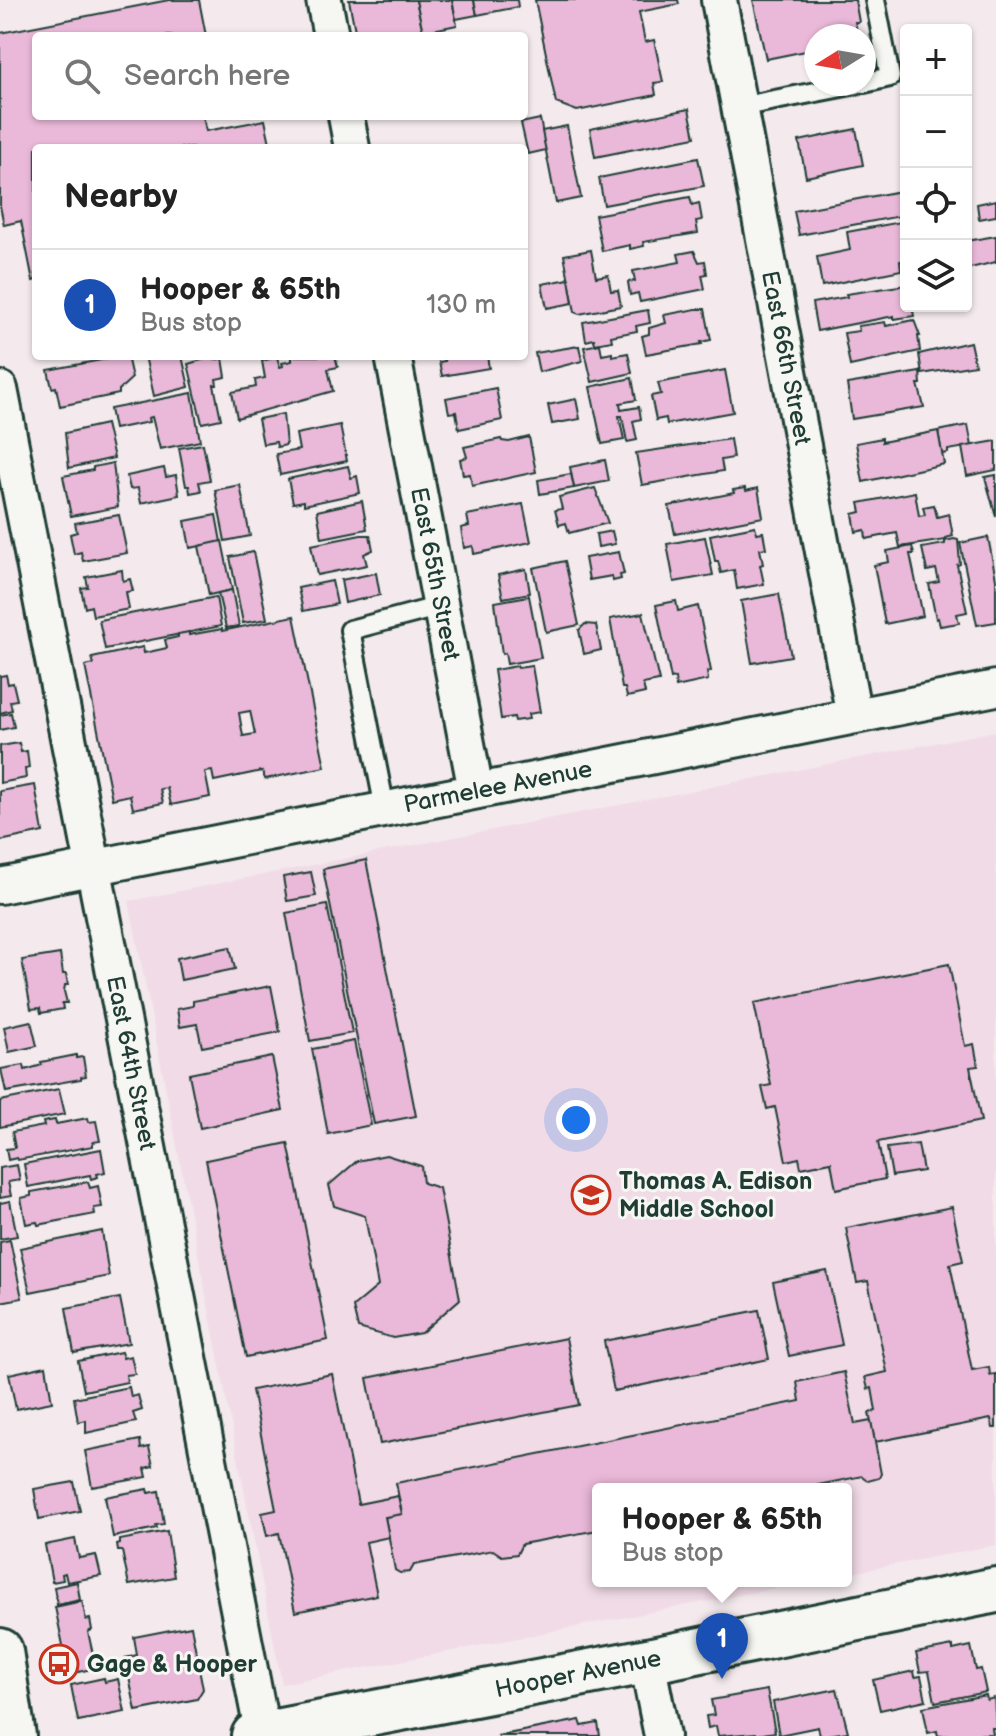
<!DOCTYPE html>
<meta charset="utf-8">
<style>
body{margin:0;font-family:"Balsamiq Sans",sans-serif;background:#f6f6f6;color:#222}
.controls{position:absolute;right:24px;top:24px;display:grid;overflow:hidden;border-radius:8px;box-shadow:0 2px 6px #0004}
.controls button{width:72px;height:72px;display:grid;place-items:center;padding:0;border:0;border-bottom:2px solid #e0e0e0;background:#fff;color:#222;font:40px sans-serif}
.compass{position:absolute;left:804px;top:24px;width:72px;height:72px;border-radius:50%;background:#fff;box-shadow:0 2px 6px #0004;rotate:259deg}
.you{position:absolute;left:576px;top:1120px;width:28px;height:28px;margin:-20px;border:6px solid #fff;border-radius:50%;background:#1a73e8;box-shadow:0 0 0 12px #1a73e833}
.badge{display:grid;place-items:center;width:52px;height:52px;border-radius:50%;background:#c8321e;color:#fff;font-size:26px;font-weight:700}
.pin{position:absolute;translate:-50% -66px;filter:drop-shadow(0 2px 4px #0008)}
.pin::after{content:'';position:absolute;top:42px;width:28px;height:24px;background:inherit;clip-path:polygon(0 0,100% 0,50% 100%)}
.popup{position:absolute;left:592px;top:1483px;width:260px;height:104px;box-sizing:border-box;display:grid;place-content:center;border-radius:8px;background:#fff;filter:drop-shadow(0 2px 6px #0005);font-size:26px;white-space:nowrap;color:#767676}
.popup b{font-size:30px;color:#222}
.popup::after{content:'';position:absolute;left:50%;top:100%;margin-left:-16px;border:16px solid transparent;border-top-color:#fff}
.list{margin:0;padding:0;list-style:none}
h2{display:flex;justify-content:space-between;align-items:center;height:104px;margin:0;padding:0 32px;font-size:34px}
h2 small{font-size:26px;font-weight:400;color:#767676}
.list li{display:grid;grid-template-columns:52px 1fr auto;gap:24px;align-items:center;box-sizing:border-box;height:112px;padding:0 32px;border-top:2px solid #e0e0e0}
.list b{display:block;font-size:30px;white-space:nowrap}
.list p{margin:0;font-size:26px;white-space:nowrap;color:#767676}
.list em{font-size:26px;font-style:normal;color:#767676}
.icon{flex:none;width:44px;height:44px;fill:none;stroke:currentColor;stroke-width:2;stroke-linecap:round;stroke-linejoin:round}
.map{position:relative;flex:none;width:996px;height:1736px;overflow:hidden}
.search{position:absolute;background:#fff;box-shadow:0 2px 6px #0004;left:32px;top:32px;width:496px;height:88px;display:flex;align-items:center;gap:20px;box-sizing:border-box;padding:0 28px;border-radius:8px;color:#767676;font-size:30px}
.panel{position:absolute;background:#fff;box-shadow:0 2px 6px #0004;left:32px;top:144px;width:496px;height:216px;border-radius:8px}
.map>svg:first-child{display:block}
.built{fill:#f1dbe7}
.building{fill:#eab9d9;stroke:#1f3d34;stroke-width:2;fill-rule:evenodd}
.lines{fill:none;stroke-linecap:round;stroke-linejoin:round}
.service-casing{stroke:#1f3d34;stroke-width:24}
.minor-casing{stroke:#1f3d34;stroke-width:40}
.tertiary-casing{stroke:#1f3d34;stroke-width:50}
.secondary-casing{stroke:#1f3d34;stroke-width:50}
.service{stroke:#f6f6f2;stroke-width:18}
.minor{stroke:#f6f6f2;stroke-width:34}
.tertiary{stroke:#f6f6f2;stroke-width:44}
.secondary{stroke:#f6f6f2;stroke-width:44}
.labels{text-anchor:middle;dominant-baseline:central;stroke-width:6;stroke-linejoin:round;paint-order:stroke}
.street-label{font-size:24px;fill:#1f3d34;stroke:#f6f6f2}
.poi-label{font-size:24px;font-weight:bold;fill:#1f3d34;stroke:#f6f6f2;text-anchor:start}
</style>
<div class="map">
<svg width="996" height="1736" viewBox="0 0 996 1736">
<rect width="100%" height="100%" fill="#f4eaed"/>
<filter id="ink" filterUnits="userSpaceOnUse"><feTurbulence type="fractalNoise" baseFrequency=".0125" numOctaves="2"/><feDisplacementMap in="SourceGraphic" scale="16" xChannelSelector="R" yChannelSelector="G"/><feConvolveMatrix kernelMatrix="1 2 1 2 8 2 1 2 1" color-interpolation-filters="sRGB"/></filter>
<g filter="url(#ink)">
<polygon class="built" points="996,731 996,1545 846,1574 846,1489 598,1489 598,1581 812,1581 282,1684 129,901"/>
<g class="building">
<polygon points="169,0 199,0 206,36 36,36 36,116 203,116 206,131 265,120 271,148 36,148 36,280 33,281 21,221 4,225 0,206 0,33"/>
<polygon points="349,0 416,0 423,32 404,36 356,36"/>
<polygon points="416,0 452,0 457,25 423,32"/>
<polygon points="452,0 474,0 477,15 456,19"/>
<polygon points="474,0 517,0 518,7 477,15"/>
<polygon points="535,0 678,0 679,4 639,12 645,42 654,40 663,82 654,83 656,95 577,111 556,103"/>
<polygon points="753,0 855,0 859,22 855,22 858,36 816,36 816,49 766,59"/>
<polygon points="689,109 695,137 595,157 590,129"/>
<polygon points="540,119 546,150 528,154 521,123"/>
<polygon points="567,126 581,198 556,203 542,131"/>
<polygon points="856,129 863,165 806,177 799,141"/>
<polygon points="698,158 704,186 604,205 599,178"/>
<polygon points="906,190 906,215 799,235 794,211"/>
<polygon points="690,197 692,205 699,203 702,220 696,221 698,233 643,242 644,246 630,249 630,245 602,251 595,215"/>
<polygon points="996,200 996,216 979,219 977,204"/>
<polygon points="906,221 906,260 900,261 901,270 822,286 817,257 850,250 847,232"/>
<polygon points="996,236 996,262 966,269 966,241"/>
<polygon points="591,250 596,277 608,275 611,291 618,290 621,306 579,314 575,312 564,255"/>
<polygon points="694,251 699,262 705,261 707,274 702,275 705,289 640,302 638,293 630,295 628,282 635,281 633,271 680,262 678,254"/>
<polygon points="569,279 573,303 547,308 542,284"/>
<polygon points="906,285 906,306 912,306 914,316 894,319 894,316 817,331 812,303 847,297 846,294"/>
<polygon points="696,309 705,309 711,340 701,342 702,344 646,354 642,336 649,334 649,328 666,323 664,315"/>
<polygon points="648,310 650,323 636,326 637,331 611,336 612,341 595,344 594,339 586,341 583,322"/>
<polygon points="914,320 920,336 918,336 920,351 850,366 844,333 859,331 858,326 885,322 886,326"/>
<polygon points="970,342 975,365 922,374 919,354"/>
<polygon points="600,344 602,355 612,353 612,356 628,353 632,373 592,382 584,347"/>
<polygon points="579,346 582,361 539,372 535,353"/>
<polygon points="107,356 127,356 132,378 119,390 119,394 60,406 56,387 52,388 48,370 107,359"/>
<polygon points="145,356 182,356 189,387 154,396"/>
<polygon points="215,356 215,360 223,358 226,377 216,379 217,385 214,385 221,419 202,423 188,364"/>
<polygon points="292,356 335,356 338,367 328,369 333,391 237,418 232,392 256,387 255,380 265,378 262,361 277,357 280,367 283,366 282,363 292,361"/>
<polygon points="444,356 487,356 489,368 442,376 439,362 445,361"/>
<polygon points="725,370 733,412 667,424 666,418 656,420 651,396 661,394 658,383"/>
<polygon points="920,372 921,384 918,384 924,407 852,419 847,384"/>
<polygon points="632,378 636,400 620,403 621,410 639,407 641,419 633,421 637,440 627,442 622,416 619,416 624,440 602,444 590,387"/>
<polygon points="496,388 502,420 459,429 456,412 449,413 446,398"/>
<polygon points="192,393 200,441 160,449 152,417 148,418 149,422 114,429 110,409"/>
<polygon points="576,399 580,419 552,424 548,405"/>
<polygon points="283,414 286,445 277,447 276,442 263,444 258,419"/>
<polygon points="106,424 114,458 69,468 65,433"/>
<polygon points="340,425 347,461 280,475 276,454 299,450 296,434"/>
<polygon points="968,425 972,446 948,450 948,453 942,454 938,431"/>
<polygon points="938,431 944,464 863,482 856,443 882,438 882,442"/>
<polygon points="529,437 536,472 472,486 470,474 463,475 460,459 467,457 464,447 501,439 502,441 509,442"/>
<polygon points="730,439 733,458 721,460 723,471 642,485 636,453"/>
<polygon points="996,441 996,470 967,476 962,447"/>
<polygon points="203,444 210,480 199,482 201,491 190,493 189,486 186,486 179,448"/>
<polygon points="605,460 609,481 574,488 570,467"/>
<polygon points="113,463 118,507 71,516 63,476 93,470 93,467"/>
<polygon points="348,466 351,478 357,476 360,493 304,505 304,501 293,503 288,479"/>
<polygon points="164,468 166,477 176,475 179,495 141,503 138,488 130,489 127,476"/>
<polygon points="571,474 574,488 540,494 538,480"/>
<polygon points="996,475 996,517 985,477"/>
<polygon points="240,485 250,536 225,541 215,490"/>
<polygon points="595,488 608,523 569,533 566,523 559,525 555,510 562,509 559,497"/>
<polygon points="745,488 746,491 758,488 763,517 675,534 669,506 734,493 733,490"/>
<polygon points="915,492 919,516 925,515 923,507 934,505 937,517 949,514 953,536 946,538 946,540 900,547 897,533 866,539 865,530 856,532 853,514 861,512 859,503"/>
<polygon points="362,501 367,529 322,538 317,511"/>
<polygon points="523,504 531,542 474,554 473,546 464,548 461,528 469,526 467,515"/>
<polygon points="119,515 127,553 83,561 81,552 74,554 70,534 77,532 75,523"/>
<polygon points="216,515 221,542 190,548 185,521"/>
<polygon points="755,526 757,533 763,532 766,548 760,549 763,564 760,565 764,584 737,589 734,570 721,573 718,561 715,561 710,535"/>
<polygon points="612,531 615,544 598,547 596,534"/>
<polygon points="361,535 370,535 373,550 364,554 367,565 317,575 311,545"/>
<polygon points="705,537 713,575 674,582 667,544"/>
<polygon points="988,537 996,579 996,622 977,625 960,543"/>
<polygon points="954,539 958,540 960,564 957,565 967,612 957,614 959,623 940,626 938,618 936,619 929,584 939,582 936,569 927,571 922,548 945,544 945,541"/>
<polygon points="222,541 232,590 209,595 199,546"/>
<polygon points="912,546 914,554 910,554 923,616 885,624 874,565 889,562 887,551"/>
<polygon points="253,552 267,619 243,623 230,557"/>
<polygon points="619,552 624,574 620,575 621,579 613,581 612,576 589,580 585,558"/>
<polygon points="565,561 579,625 546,632 533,568"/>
<polygon points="526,569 530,593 503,598 498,575"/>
<polygon points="122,570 123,581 130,579 133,591 126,592 129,609 93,616 91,606 85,608 81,588 88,587 86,577"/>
<polygon points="376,573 380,595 345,603 341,580"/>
<polygon points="332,581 337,604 303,611 298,588"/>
<polygon points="232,590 239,626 226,628 218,593"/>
<polygon points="779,594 791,656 752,663 741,601"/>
<polygon points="529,596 541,658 507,664 505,653 502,654 495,602"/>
<polygon points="216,597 221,626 105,649 99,620"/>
<polygon points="676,601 678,611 698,606 711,671 707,672 708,680 676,687 675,678 671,679 656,605"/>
<polygon points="643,613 659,681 643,684 645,693 627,697 625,688 622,688 610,619"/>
<path d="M294,616L325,767L265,779L262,771L214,781L212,771L205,772L210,797L171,805L167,788L160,789L163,803L133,809L130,795L112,799L85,666L94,664L92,658L143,647L144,653L167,648L165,640L178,637V634L189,632V635L222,629V631ZM250,711L255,734L243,736L239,713Z"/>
<polygon points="585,624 596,625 601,650 584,654 579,630"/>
<polygon points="517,666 518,668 532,666 540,712 528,714 529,719 515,721 514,717 501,719 494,670"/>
<polygon points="6,675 8,684 13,683 17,700 10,701 12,710 0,713 0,676"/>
<polygon points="11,713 14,727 0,730 0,715"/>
<polygon points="19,743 21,752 27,751 29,768 25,769 26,778 0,783 0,746"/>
<polygon points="35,785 43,832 0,841 0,791"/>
<polygon points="366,860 416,1116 374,1124 323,869"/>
<polygon points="311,872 316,896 287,901 283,877"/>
<polygon points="327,905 352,1033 310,1041 286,913"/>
<polygon points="230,947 235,969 181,980 177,958"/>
<polygon points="60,954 63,974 66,974 68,985 65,985 64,991 67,1003 62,1003 63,1009 41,1013 40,1008 31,1009 22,960"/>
<polygon points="949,964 965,1046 974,1044 978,1066 970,1067 981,1121 878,1142 885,1179 836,1189 831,1162 801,1168 799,1158 786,1161 775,1107 767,1109 762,1087 771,1085 754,1003"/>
<polygon points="271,986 280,1032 202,1047 197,1024 180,1027 177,1009 193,1006 193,1001"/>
<polygon points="31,1021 37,1046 9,1052 4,1027"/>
<polygon points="354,1041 371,1125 328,1134 312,1049"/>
<polygon points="76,1055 76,1058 83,1057 86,1076 81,1077 81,1079 6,1092 1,1069 24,1065 25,1070 42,1065 41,1062"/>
<polygon points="272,1057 283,1110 200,1128 189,1074"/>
<polygon points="59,1089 65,1114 0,1127 0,1101"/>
<polygon points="88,1118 89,1122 96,1121 100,1141 93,1142 93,1146 18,1160 17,1158 8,1160 6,1149 15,1148 12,1132 44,1126 43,1122 55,1120 56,1124"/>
<polygon points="288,1143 328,1340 246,1357 206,1160"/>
<polygon points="918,1144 923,1171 892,1176 887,1148"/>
<polygon points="101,1149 105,1172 97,1174 98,1177 91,1179 90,1175 28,1187 24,1164"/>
<polygon points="386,1155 421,1166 423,1183 439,1188 460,1299 421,1333 393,1338 358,1328 353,1307 378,1286 365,1216 334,1206 329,1185 357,1161"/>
<polygon points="17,1165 20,1180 8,1182 11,1196 0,1198 0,1168"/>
<polygon points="88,1182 90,1188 98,1186 102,1207 94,1208 95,1214 38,1225 37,1222 26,1224 21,1198 31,1196 31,1192"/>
<polygon points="10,1201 17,1236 0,1239 0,1203"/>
<polygon points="952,1207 963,1261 950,1264 972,1370 989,1367 990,1375 996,1374 996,1428 993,1428 991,1419 875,1442 869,1413 876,1411 872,1388 868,1389 865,1377 887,1372 868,1281 857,1283 846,1228"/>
<polygon points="102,1231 109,1276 30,1292 20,1248"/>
<polygon points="10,1240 22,1298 0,1302 0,1242"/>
<polygon points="827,1271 842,1345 789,1356 773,1282"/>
<polygon points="120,1298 129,1343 74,1353 66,1308"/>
<polygon points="759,1310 769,1359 614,1391 604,1341"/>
<polygon points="566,1338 579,1405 380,1444 367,1378"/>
<polygon points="121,1352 123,1358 131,1356 135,1374 126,1375 127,1382 84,1391 78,1361"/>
<polygon points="46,1366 52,1402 16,1409 9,1374"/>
<polygon points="844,1372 855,1424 871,1421 881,1474 879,1478 868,1481 862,1476 799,1489 598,1489 598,1530 522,1544 517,1554 502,1556 493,1550 414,1565 410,1572 400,1573 395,1570 385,1517 402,1514 396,1483 800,1401 797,1382"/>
<polygon points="332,1374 358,1504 398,1496 402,1514 385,1517 389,1537 366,1542 377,1595 295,1612 279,1533 267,1536 262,1513 276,1510 252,1390"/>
<polygon points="129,1387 131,1397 138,1395 142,1410 133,1413 136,1422 86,1433 86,1420 78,1422 74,1398"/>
<polygon points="140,1440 141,1449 149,1447 153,1466 145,1468 147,1477 92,1487 85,1451"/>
<polygon points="74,1482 80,1511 39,1519 34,1489"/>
<polygon points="148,1489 149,1493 159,1491 164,1524 156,1525 157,1528 113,1537 105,1497"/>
<polygon points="167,1531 174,1577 129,1585 122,1551 118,1551 117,1545 120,1544 120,1540"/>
<polygon points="75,1539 79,1558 96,1555 101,1576 67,1582 65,1573 62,1574 63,1580 52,1582 45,1545"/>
<polygon points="77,1582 80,1600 57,1605 54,1587"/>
<polygon points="82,1601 86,1620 90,1619 92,1630 88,1632 96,1668 69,1674 55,1607"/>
<polygon points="191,1626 203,1689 197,1699 136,1711 125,1658 137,1655 134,1637"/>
<polygon points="953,1646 953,1650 971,1646 976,1670 981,1669 986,1692 935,1702 929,1671 920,1672 916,1653"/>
<polygon points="914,1671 915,1677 921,1676 926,1700 880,1710 873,1680"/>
<polygon points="104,1678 105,1682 118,1679 125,1712 78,1721 71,1685"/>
<polygon points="837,1689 848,1732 820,1736 818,1727 779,1735 773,1702"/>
<polygon points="767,1690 775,1732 757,1735 756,1733 718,1736 716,1726 708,1728 706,1716 714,1715 711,1700"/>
<polygon points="986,1695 987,1700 994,1698 996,1728 992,1728 993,1734 938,1736 937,1731 928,1733 923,1707"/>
<polygon points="580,1720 582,1726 598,1723 600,1736 497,1736"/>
</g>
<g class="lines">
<g class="service-casing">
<g id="service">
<polyline points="864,83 890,77 875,0"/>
<polyline points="739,107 857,84"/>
<polyline points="385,809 350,630 441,606"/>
</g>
</g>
<g class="minor-casing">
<g id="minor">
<polyline points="324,0 331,36"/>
<polyline points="719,0 854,716"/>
<polyline points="346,116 352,148"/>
<polyline points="393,356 476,791"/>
<polyline points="0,389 263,1736"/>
<polyline points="0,886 996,688"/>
<polyline points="647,1661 662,1736"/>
</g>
</g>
<g class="tertiary-casing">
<polyline id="tertiary" points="254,1736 647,1661 996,1590"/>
</g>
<g class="secondary-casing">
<polyline id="secondary" points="0,1651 13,1736"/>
</g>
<use href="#service" class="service"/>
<use href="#minor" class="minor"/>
<use href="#tertiary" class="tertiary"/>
<use href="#secondary" class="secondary"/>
</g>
</g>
<defs>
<g id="school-ring" transform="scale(2)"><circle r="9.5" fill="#f6f6f2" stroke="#c8321e" stroke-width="1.5"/><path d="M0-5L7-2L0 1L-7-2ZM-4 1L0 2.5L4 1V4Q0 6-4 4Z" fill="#c8321e"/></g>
<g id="bus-ring" transform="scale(2)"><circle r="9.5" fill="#f6f6f2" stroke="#c8321e" stroke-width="1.5"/><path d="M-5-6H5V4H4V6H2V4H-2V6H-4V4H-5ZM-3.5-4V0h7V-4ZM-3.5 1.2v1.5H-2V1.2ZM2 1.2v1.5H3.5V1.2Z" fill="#c8321e"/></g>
</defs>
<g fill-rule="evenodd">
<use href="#school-ring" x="591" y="1195"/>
<use href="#bus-ring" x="59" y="1664"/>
</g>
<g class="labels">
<g class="street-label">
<text transform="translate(786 358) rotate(79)">East 66th Street</text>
<text transform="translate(435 574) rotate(79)">East 65th Street</text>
<text transform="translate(498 787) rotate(-11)">Parmelee Avenue</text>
<text transform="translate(131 1063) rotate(79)">East 64th Street</text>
<text transform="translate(578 1674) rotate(-11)">Hooper Avenue</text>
</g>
<g class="poi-label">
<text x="619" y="1181">Thomas A. Edison<tspan x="619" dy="28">Middle School</tspan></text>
<text x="87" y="1664">Gage &amp; Hooper</text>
</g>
</g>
</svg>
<div class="controls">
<button>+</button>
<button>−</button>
<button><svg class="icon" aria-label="locate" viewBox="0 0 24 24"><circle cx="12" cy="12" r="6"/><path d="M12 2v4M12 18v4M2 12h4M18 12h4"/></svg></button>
<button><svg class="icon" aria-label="layers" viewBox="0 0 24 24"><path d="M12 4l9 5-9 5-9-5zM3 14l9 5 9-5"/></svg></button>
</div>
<svg class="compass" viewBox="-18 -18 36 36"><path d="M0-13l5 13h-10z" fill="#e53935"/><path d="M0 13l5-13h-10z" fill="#767676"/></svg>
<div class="you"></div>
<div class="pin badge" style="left:722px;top:1679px;background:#1a4fb4">1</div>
<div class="popup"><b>Hooper &amp; 65th</b>Bus stop</div>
<div class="search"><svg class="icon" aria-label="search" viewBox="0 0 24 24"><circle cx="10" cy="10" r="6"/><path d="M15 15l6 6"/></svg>Search here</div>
<section class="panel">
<h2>Nearby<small></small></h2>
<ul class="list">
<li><span class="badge" style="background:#1a4fb4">1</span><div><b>Hooper &amp; 65th</b><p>Bus stop</p></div><em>130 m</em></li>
</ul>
</section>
</div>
